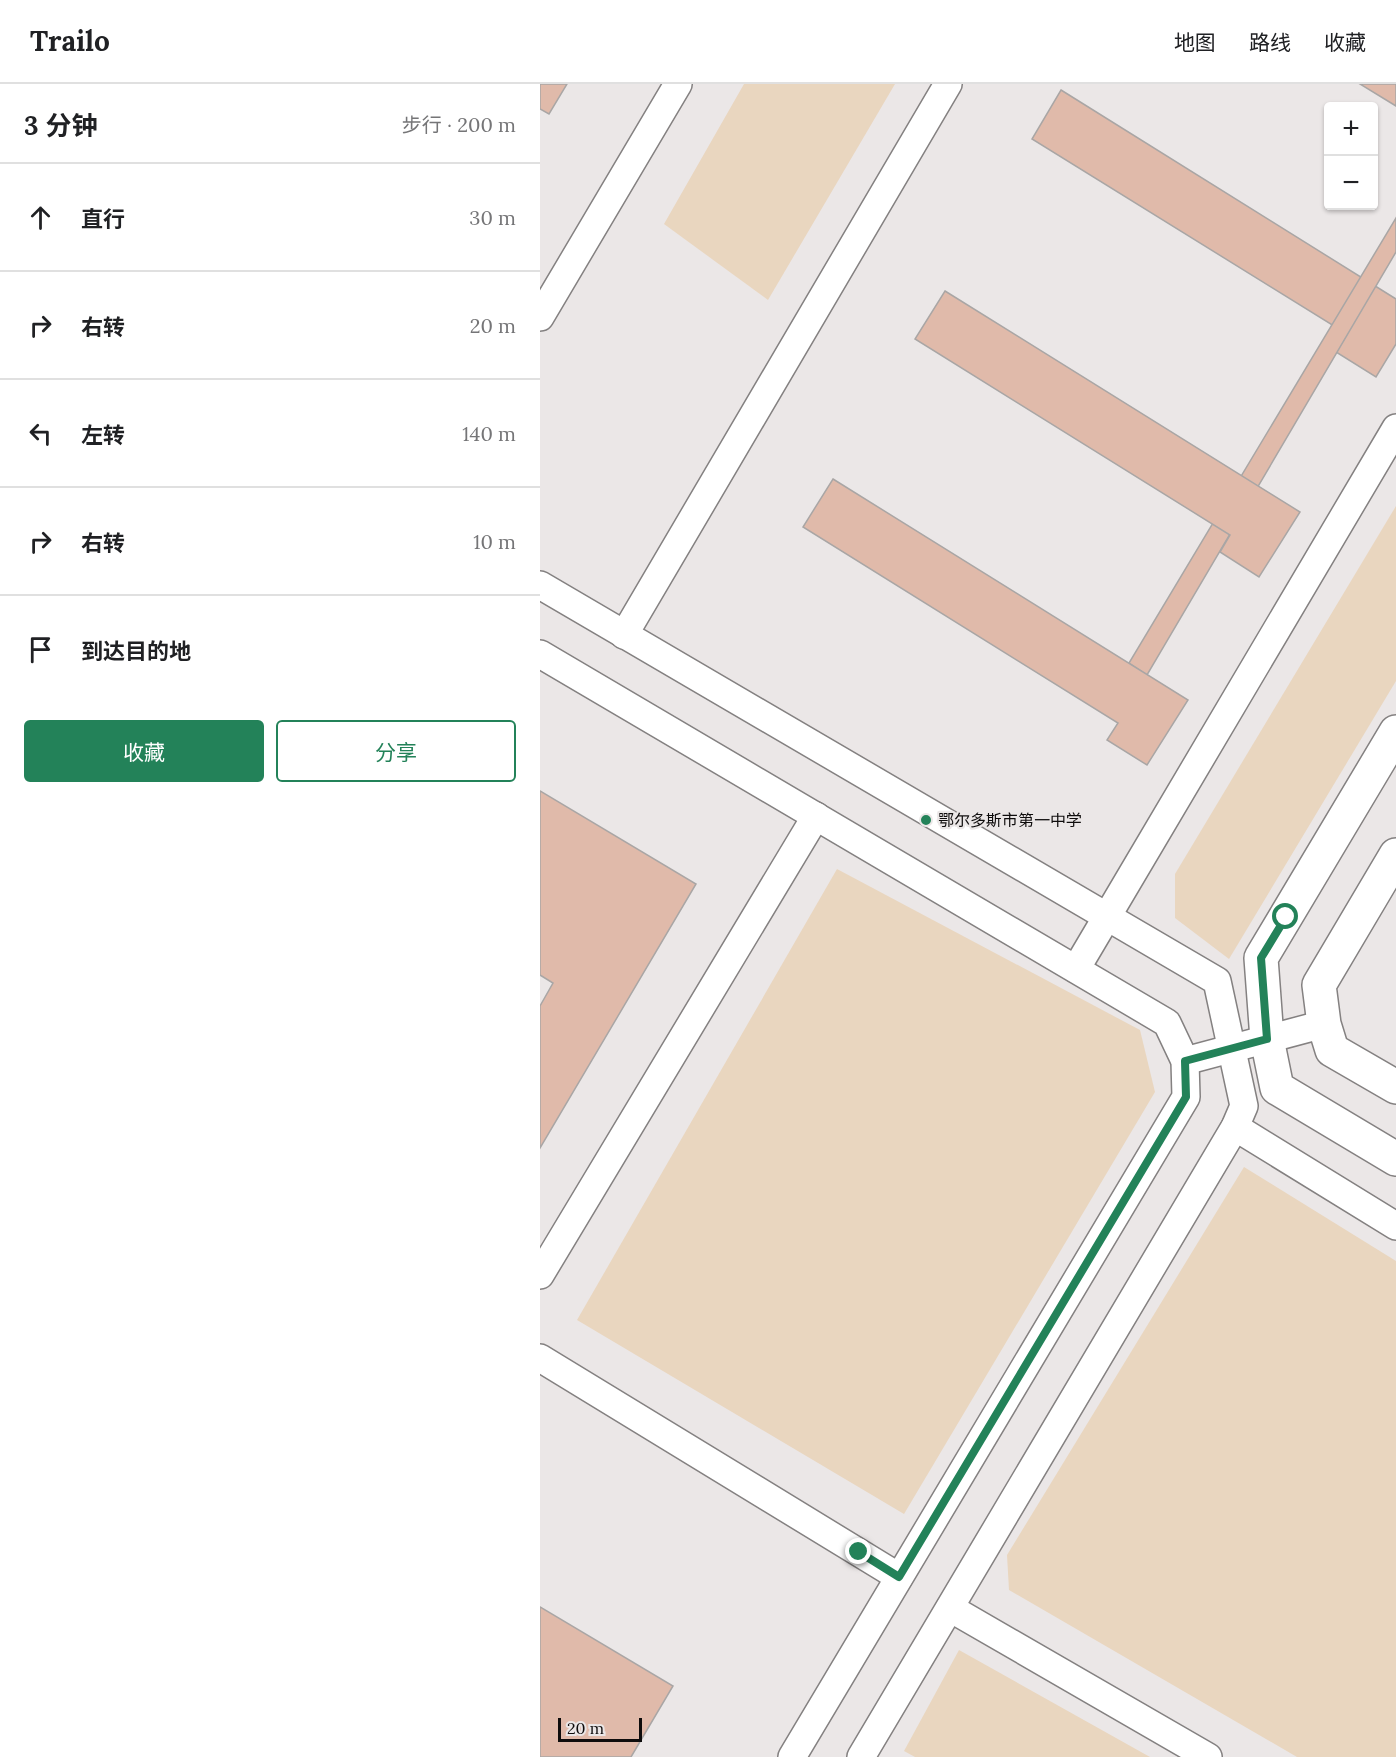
<!DOCTYPE html>
<html lang="zh">
<meta charset="utf-8">
<style>
body{margin:0;font-family:Lora,"Noto Sans SC",serif;background:#f6f6f6;color:#202124}
.controls{position:absolute;right:18px;top:18px;display:grid;overflow:hidden;border-radius:6px;box-shadow:0 2px 4px #0004}
.controls button{width:54px;height:54px;display:grid;place-items:center;padding:0;border:0;border-bottom:2px solid #e0e0e0;background:#fff;color:#202124;font:30px sans-serif}
.scale{position:absolute;left:18px;bottom:15px;width:84px;box-sizing:border-box;padding-left:6px;border:3px solid #0e0c0c;border-top:0;font-size:16px;line-height:21px;white-space:nowrap;color:#0e0c0c;-webkit-text-stroke:4px #ebe7e7;paint-order:stroke}
.stop{position:absolute;width:18px;height:18px;margin:-14px;border:4px solid #238259;border-radius:50%;background:#fff}
.stop.end{background:#238259;border-color:#fff;box-shadow:0 2px 6px #0008}
.list{margin:0;padding:0;list-style:none}
h2{display:flex;justify-content:space-between;align-items:center;height:78px;margin:0;padding:0 24px;font-size:26px}
h2 small{font-size:20px;font-weight:400;color:#757577}
.list li{display:grid;grid-template-columns:39px 1fr auto;gap:18px;align-items:center;box-sizing:border-box;height:108px;padding:0 24px;border-top:2px solid #e0e0e0}
.list b{display:block;font-size:22px;white-space:nowrap}
.list em{font-size:20px;font-style:normal;color:#757577}
.actions{display:flex;gap:12px;padding:18px 24px}
.actions a{flex:1;padding:14px 0;border:2px solid #238259;border-radius:6px;text-align:center;font-size:21px;color:#238259}
.actions .main{background:#238259;color:#fff}
.icon{flex:none;width:33px;height:33px;fill:none;stroke:currentColor;stroke-width:2;stroke-linecap:round;stroke-linejoin:round}
.map{position:relative;flex:none;width:856px;height:1673px;overflow:hidden}
header{display:flex;align-items:center;gap:36px;box-sizing:border-box;height:84px;padding:0 30px;background:#fff;border-bottom:2px solid #e0e0e0}
header strong{font-size:28px}
nav{display:flex;gap:33px;margin-inline-start:auto;font-size:21px}
main{display:flex}
aside{flex:1;background:#fff}
.map>svg:first-child{display:block}
.green{fill:#e9d6bf}
.building{fill:#e0baaa;stroke:#a9a6a5;stroke-width:1.5}
.lines{fill:none;stroke-linecap:round;stroke-linejoin:round}
.minor-casing{stroke:#848181;stroke-width:30}
.tertiary-casing{stroke:#848181;stroke-width:36}
.minor{stroke:#fff;stroke-width:27}
.tertiary{stroke:#fff;stroke-width:33}
.route{stroke:#238259;stroke-width:8}
.poi-dot{fill:#238259;stroke:#ebe7e7;stroke-width:2}
.labels{text-anchor:middle;dominant-baseline:central;stroke-width:4.5;stroke-linejoin:round;paint-order:stroke}
.poi-label{font-size:16px;fill:#0e0c0c;stroke:#ebe7e7;text-anchor:start}
</style>
<header>
<strong>Trailo</strong>
<nav><a>地图</a><a>路线</a><a>收藏</a></nav>
</header>
<main>
<aside>
<h2>3 分钟<small>步行 · 200 m</small></h2>
<ul class="list">
<li><svg class="icon" aria-label="ahead" viewBox="0 0 24 24"><path d="M12 20V5M6 11l6-6 6 6"/></svg><div><b>直行</b></div><em>30 m</em></li>
<li><svg class="icon" aria-label="right" viewBox="0 0 24 24"><path d="M7 20v-9h11M14 6l5 5-5 5"/></svg><div><b>右转</b></div><em>20 m</em></li>
<li><svg class="icon" aria-label="left" viewBox="0 0 24 24"><path d="M17 20v-9H6M10 6l-5 5 5 5"/></svg><div><b>左转</b></div><em>140 m</em></li>
<li><svg class="icon" aria-label="right" viewBox="0 0 24 24"><path d="M7 20v-9h11M14 6l5 5-5 5"/></svg><div><b>右转</b></div><em>10 m</em></li>
<li><svg class="icon" aria-label="arrive" viewBox="0 0 24 24"><path d="M6 21V4h12l-3 4 3 4H6"/></svg><div><b>到达目的地</b></div></li>
</ul>
<div class="actions"><a class="main">收藏</a><a>分享</a></div>
</aside>
<div class="map">
<svg width="856" height="1673" viewBox="0 0 856 1673">
<rect width="100%" height="100%" fill="#ebe7e7"/>
<g class="green">
<polygon points="204,0 355,0 228,216 124,140"/>
<polygon points="856,422 856,597 689,875 635,834 635,790"/>
<polygon points="297,785 600,946 615,1008 364,1430 37,1236"/>
<polygon points="704,1083 856,1177 856,1673 757,1673 469,1506 467,1471"/>
<polygon points="419,1566 610,1673 375,1673 364,1667"/>
</g>
<g class="building">
<polygon points="0,0 27,0 9,30 0,25"/>
<polygon points="820,0 856,0 856,22"/>
<polygon points="521,6 856,215 856,260 836,293 796,268 807,250 492,55"/>
<polygon points="856,134 856,168 607,591 589,579"/>
<polygon points="405,207 760,428 719,493 680,468 690,451 375,255"/>
<polygon points="293,395 648,616 607,681 567,656 578,639 263,443"/>
<polygon points="0,707 156,800 0,1064 0,922 13,899 0,891"/>
<polygon points="0,1523 133,1602 91,1673 0,1673"/>
</g>
<g class="lines">
<g class="minor-casing">
<g id="minor">
<polyline points="0,233 138,0"/>
<polyline points="0,501 677,897 704,1022 695,1043 321,1673"/>
<polyline points="84,551 408,0"/>
<polyline points="0,570 627,939 645,977 646,1013 252,1673"/>
<polyline points="536,885 856,344"/>
<polyline points="645,977 784,940"/>
<polyline points="695,1043 856,1142"/>
<polyline points="0,1191 276,732"/>
<polyline points="0,1274 359,1493"/>
<polyline points="410,1524 668,1673"/>
</g>
</g>
<g class="tertiary-casing">
<g id="tertiary">
<polyline points="856,648 721,874 727,955 737,1004 856,1075"/>
<polyline points="856,771 779,901 784,940 792,966 856,1003"/>
</g>
</g>
<use href="#minor" class="minor"/>
<use href="#tertiary" class="tertiary"/>
</g>
<g class="lines">
<polyline class="route" points="319,1468 359,1493 646,1013 645,977 727,955 721,874 746,833"/>
</g>
<circle class="poi-dot" cx="386" cy="736" r="6"/>
<g class="labels">
<g class="poi-label">
<text x="398" y="736">鄂尔多斯市第一中学</text>
</g>
</g>
</svg>
<div class="controls">
<button>+</button>
<button>−</button>
</div>
<div class="scale">20 m</div>
<div class="stop" style="left:746px;top:833px"></div>
<div class="stop end" style="left:319px;top:1468px"></div>
</div>
</main>
